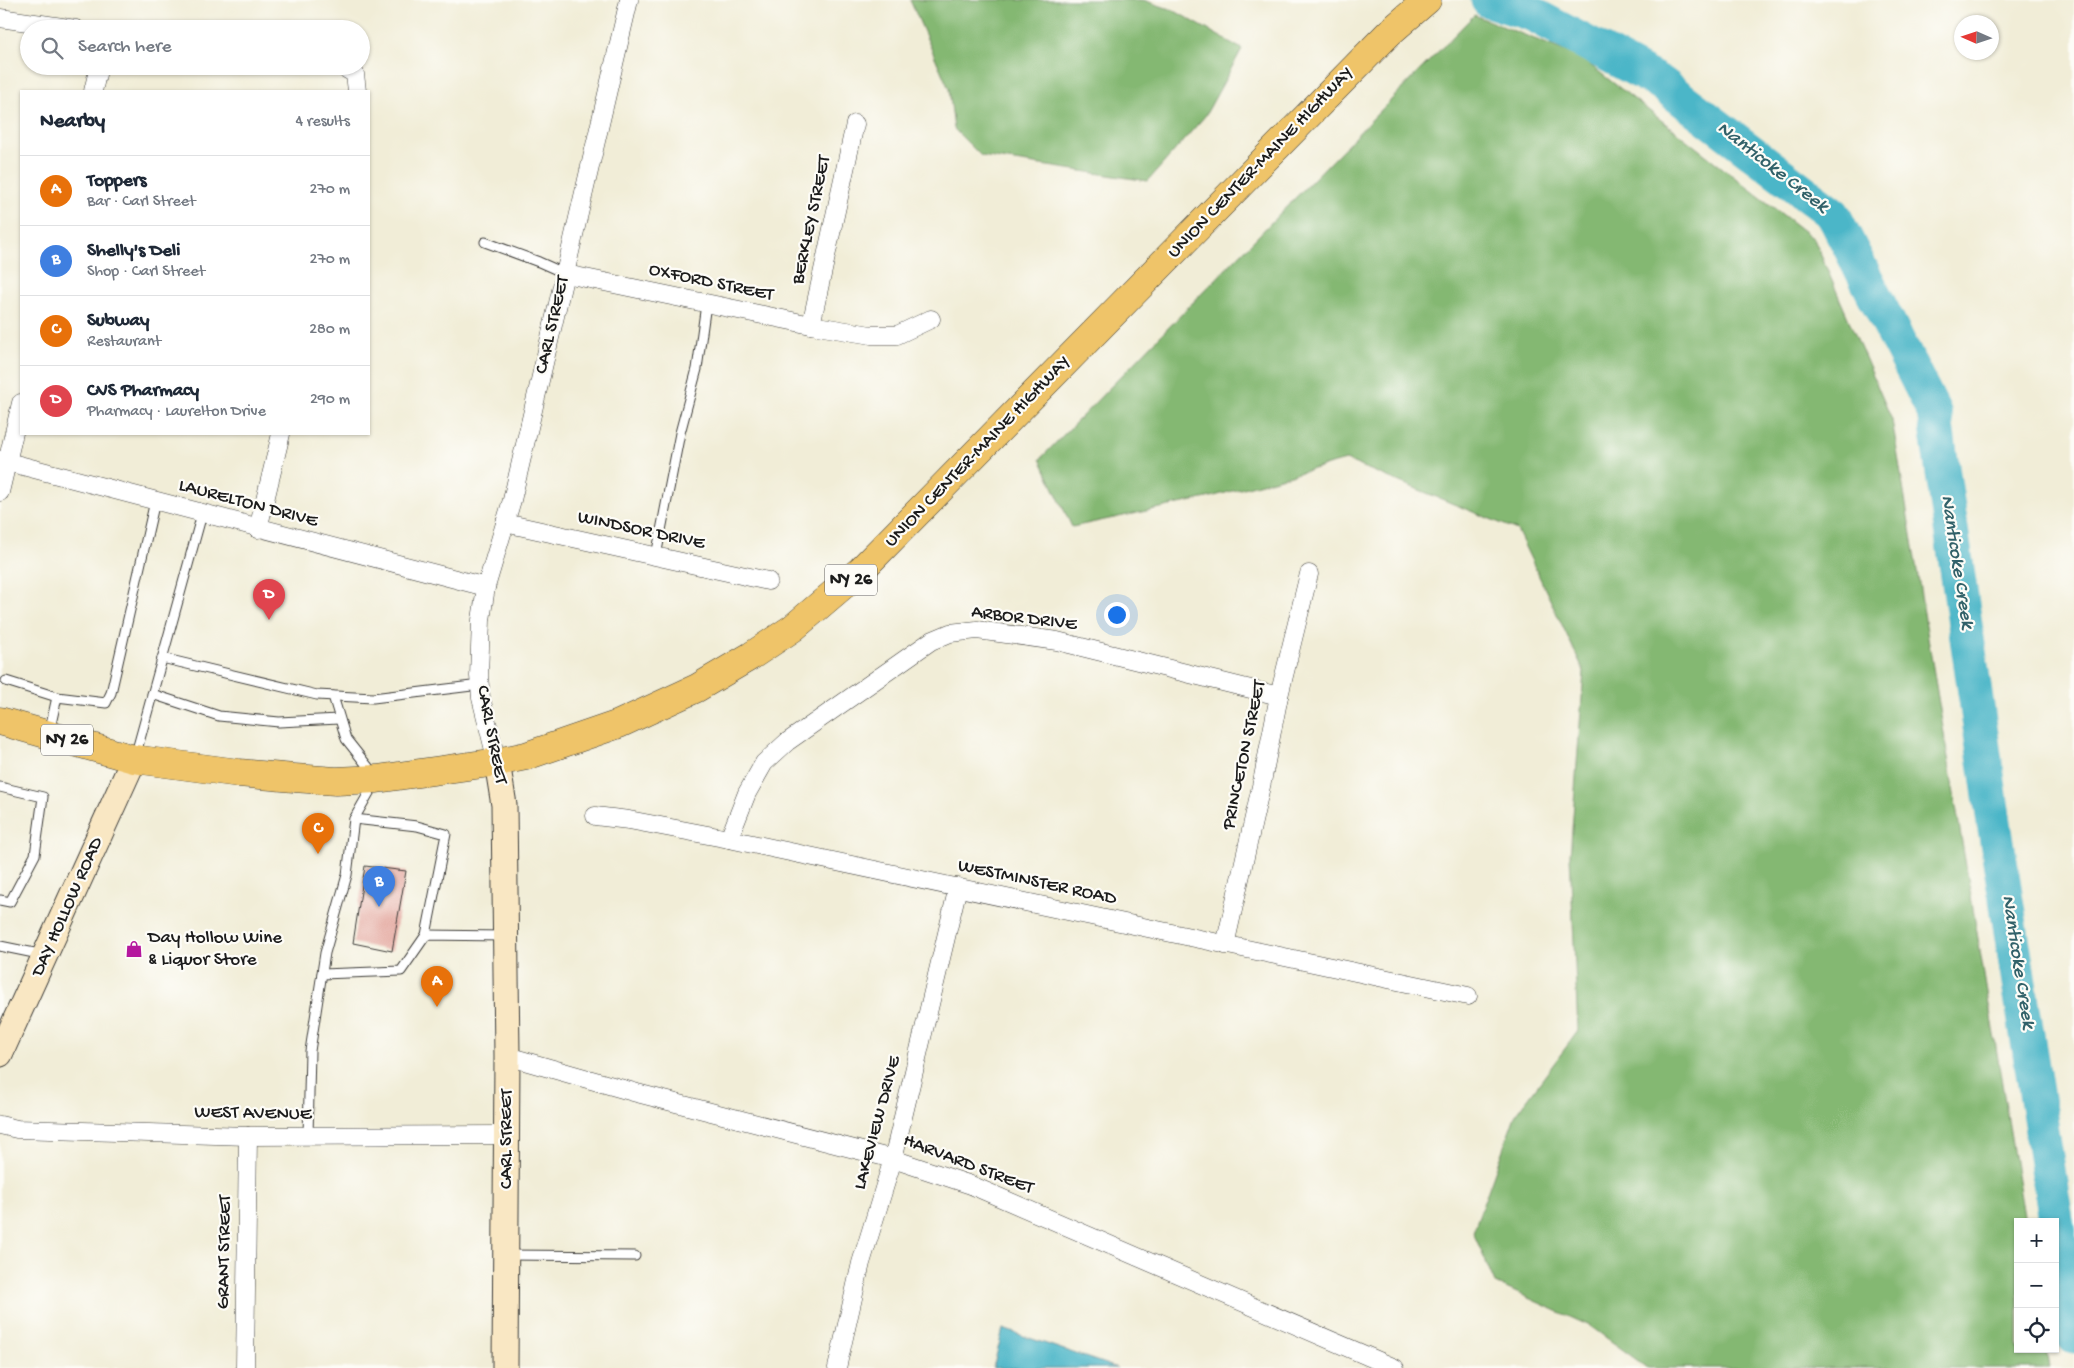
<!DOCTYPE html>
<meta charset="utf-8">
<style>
body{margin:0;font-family:"Gochi Hand",sans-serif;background:#f6f6f7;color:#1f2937}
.controls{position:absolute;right:15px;bottom:15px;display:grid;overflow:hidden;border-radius:0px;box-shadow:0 1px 4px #0004}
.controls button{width:45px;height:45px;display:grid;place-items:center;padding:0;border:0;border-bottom:1px solid #e0e1e3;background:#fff;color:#1f2937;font:25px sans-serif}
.compass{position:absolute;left:1954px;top:15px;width:45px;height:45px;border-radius:50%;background:#fff;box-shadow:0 1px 4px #0004;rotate:273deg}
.you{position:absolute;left:1116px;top:614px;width:18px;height:18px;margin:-12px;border:4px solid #fff;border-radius:50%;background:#1a73e8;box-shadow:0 0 0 8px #1a73e833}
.badge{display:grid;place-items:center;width:32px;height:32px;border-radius:50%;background:#b5179e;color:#fff;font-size:16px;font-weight:700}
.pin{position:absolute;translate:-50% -41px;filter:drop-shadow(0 1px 2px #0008)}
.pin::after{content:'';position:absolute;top:26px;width:18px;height:15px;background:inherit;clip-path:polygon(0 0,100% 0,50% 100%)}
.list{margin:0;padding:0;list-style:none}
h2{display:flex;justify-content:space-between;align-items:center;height:65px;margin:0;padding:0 20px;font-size:21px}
h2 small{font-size:16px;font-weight:400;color:#747a83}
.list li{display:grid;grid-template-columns:32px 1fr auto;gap:15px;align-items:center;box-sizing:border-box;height:70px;padding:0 20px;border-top:1px solid #e0e1e3}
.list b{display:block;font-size:19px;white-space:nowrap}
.list p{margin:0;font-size:16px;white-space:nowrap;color:#747a83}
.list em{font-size:16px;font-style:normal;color:#747a83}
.icon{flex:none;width:28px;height:28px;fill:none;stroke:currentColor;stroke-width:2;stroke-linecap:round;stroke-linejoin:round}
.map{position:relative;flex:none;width:2074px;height:1368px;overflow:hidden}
.search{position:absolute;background:#fff;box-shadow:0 1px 4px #0004;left:20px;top:20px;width:350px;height:55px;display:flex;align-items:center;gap:12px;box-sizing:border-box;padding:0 18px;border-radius:28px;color:#747a83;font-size:19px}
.panel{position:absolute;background:#fff;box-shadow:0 1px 4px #0004;left:20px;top:90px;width:350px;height:345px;border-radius:0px}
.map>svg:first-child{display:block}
.forest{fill:#84b872;stroke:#506a47}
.water{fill:#4bb6c8;stroke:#346972}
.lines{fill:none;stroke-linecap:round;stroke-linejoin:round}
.river{stroke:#4bb6c8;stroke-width:35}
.building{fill:#df978e}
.lane-casing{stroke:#3c3b38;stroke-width:11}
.street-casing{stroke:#3c3b38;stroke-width:19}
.secondary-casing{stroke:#3c3b38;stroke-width:27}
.primary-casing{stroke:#3c3b38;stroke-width:29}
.lane{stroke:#fff;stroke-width:9}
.street{stroke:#fff;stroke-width:18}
.secondary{stroke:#f9e7c3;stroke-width:25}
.primary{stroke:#efc469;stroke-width:28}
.labels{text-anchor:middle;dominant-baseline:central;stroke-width:4.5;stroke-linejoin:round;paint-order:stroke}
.shield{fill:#fdfcf7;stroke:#605f5e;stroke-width:1}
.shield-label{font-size:18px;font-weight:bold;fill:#1c1c1c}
.street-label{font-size:19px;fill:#1c1c1c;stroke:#fdfcf7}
.poi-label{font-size:19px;fill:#1c1c1c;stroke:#fdfcf7;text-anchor:start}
.water-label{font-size:20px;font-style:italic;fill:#316169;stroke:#fdfcf7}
</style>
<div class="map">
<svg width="2074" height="1368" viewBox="0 0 2074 1368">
<rect width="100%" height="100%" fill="#fdfcf7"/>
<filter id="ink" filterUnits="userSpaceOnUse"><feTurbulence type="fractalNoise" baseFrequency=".02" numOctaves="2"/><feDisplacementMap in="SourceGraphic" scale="10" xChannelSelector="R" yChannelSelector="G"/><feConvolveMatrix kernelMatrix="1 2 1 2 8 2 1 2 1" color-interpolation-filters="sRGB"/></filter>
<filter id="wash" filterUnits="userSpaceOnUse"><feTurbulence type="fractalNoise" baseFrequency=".0096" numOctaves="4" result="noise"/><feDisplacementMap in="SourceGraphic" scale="20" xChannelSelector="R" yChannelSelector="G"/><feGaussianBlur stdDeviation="1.12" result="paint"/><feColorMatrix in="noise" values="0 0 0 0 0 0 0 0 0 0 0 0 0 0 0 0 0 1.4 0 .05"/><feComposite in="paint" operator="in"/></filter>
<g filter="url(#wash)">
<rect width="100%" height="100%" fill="#f1edd7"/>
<g class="forest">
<polygon points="910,0 1143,0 1173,10 1242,49 1205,116 1148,181 981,156 954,129 949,89"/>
<polygon points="1474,15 1580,57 1814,239 1892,420 2025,1222 2018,1222 2018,1349 2046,1349 2049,1368 1648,1368 1590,1326 1495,1283 1473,1232 1515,1116 1578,1031 1570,856 1584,671 1517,530 1346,460 1207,498 1072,527 1040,459"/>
</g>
<polygon class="water" points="1003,1329 1117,1368 993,1368"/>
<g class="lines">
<polyline class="river" points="1488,0 1532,14 1661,83 1833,214 1934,412 1993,816 2074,1336"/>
</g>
<g id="blocks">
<polygon class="building" points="365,866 406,871 392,951 353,943"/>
</g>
</g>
<g filter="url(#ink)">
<use href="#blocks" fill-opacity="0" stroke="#3c3b38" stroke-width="1"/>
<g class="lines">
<g class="lane-casing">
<g id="lane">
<polyline points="485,242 539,262 566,274"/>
<polyline points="656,556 680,433 697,369 706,304"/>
<polyline points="162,658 317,695 373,698 480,685"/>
<polyline points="6,681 57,697"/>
<polyline points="152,694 219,716 279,722 339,719"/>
<polyline points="333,696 346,739 373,773"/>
<polyline points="49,733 57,697 106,703 111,693 155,501"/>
<polyline points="135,757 202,514"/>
<polyline points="0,787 43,797 35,855 10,902 0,900"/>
<polyline points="354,819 417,826 446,834 426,935"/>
<polyline points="0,946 44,955"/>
<polyline points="322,974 401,971 426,935 503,936"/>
<polyline points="308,1136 310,1051 325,953 347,875 354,819 374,784"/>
<polyline points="507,1255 635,1256"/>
</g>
</g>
<g class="street-casing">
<g id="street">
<polyline points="0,18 76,29"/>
<polyline points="341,66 355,74 357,91"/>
<polyline points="93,91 99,66"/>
<polyline points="566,274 811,325 871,335 897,335 931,319"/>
<polyline points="811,325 855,124"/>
<polyline points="0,460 486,587"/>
<polyline points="0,492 21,403"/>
<polyline points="505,523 768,581"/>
<polyline points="258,529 281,434"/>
<polyline points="497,762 481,698 479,676 481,620 486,587 512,500 629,0"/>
<polyline points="595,816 629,820 729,839 1468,996"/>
<polyline points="729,839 747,793 764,763 787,742 931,641 950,633 977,630 1057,641 1279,696"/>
<polyline points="1225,945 1262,782 1279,696 1309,574"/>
<polyline points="507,1056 637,1093 893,1159 971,1185 1395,1368"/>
<polyline points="0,1125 17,1129 248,1136 507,1135"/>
<polyline points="245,1368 248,1136"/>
<polyline points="837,1368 861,1263 893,1159 958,887"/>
</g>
</g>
<g class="secondary-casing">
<g id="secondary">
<polyline points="497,762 504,805 507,1056 505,1368"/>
<polyline points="0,1054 134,759"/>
</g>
</g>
<g class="primary-casing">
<polyline id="primary" points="0,721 134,759 239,773 294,778 336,781 377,779 497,762 526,756 619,724 697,688 751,656 793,628 861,570 1389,33 1427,0"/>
</g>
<use href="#lane" class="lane"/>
<use href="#street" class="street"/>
<use href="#secondary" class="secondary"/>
<use href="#primary" class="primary"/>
</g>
</g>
<defs>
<g id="shop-bare" transform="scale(1.35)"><path d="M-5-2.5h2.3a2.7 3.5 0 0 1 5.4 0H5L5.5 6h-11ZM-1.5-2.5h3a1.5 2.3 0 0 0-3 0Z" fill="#b5179e" stroke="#fdfcf7" stroke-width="2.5" paint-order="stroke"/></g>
</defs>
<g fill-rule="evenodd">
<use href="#shop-bare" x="134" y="949"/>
</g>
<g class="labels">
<g class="shield">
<rect x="825" y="564.5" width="52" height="31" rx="4"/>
<rect x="41" y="724.5" width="52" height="31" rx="4"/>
</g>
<g class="shield-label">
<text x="851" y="580">NY 26</text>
<text x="67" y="740">NY 26</text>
</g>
<g class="street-label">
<text transform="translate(1261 163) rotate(-46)">UNION CENTER-MAINE HIGHWAY</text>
<text transform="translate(812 220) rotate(-78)">BERKLEY STREET</text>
<text transform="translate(711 283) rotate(12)">OXFORD STREET</text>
<text transform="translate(553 325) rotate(-77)">CARL STREET</text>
<text transform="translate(978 452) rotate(-46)">UNION CENTER-MAINE HIGHWAY</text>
<text transform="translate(248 504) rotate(15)">LAURELTON DRIVE</text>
<text transform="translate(641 531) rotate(12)">WINDSOR DRIVE</text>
<text transform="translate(1024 619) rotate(7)">ARBOR DRIVE</text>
<text transform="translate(491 735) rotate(79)">CARL STREET</text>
<text transform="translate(1245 755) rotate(-78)">PRINCETON STREET</text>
<text transform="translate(1037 883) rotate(12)">WESTMINSTER ROAD</text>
<text transform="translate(68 907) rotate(-66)">DAY HOLLOW ROAD</text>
<text transform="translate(253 1114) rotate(1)">WEST AVENUE</text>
<text transform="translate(878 1123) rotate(-75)">LAKEVIEW DRIVE</text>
<text transform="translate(507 1139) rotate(-90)">CARL STREET</text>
<text transform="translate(968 1165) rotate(21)">HARVARD STREET</text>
<text transform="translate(225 1252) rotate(-89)">GRANT STREET</text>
</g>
<g class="poi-label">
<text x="148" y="938">Day Hollow Wine<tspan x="148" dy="22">&amp; Liquor Store</tspan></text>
</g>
<g class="water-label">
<text transform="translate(1772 168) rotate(38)">Nanticoke Creek</text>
<text transform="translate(1956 562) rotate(81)">Nanticoke Creek</text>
<text transform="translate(2017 962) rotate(81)">Nanticoke Creek</text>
</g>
</g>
</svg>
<div class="controls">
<button>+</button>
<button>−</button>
<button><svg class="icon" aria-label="locate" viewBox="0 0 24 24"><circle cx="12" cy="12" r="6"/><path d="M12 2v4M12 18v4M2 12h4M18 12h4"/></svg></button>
</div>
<svg class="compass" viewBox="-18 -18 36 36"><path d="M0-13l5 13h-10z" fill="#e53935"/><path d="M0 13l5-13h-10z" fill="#747a83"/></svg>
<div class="you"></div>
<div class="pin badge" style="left:437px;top:1007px;background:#e8710a">A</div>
<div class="pin badge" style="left:379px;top:907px;background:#3f7fe0">B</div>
<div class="pin badge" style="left:318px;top:854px;background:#e8710a">C</div>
<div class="pin badge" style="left:269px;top:620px;background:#e0444e">D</div>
<div class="search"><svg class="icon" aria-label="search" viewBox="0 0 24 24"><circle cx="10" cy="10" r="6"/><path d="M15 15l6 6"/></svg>Search here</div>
<section class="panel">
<h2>Nearby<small>4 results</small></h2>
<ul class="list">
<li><span class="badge" style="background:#e8710a">A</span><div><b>Toppers</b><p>Bar · Carl Street</p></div><em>270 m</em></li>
<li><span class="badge" style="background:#3f7fe0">B</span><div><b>Shelly's Deli</b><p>Shop · Carl Street</p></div><em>270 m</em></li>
<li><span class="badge" style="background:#e8710a">C</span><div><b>Subway</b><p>Restaurant</p></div><em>280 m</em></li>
<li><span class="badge" style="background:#e0444e">D</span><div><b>CVS Pharmacy</b><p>Pharmacy · Laurelton Drive</p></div><em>290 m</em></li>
</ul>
</section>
</div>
